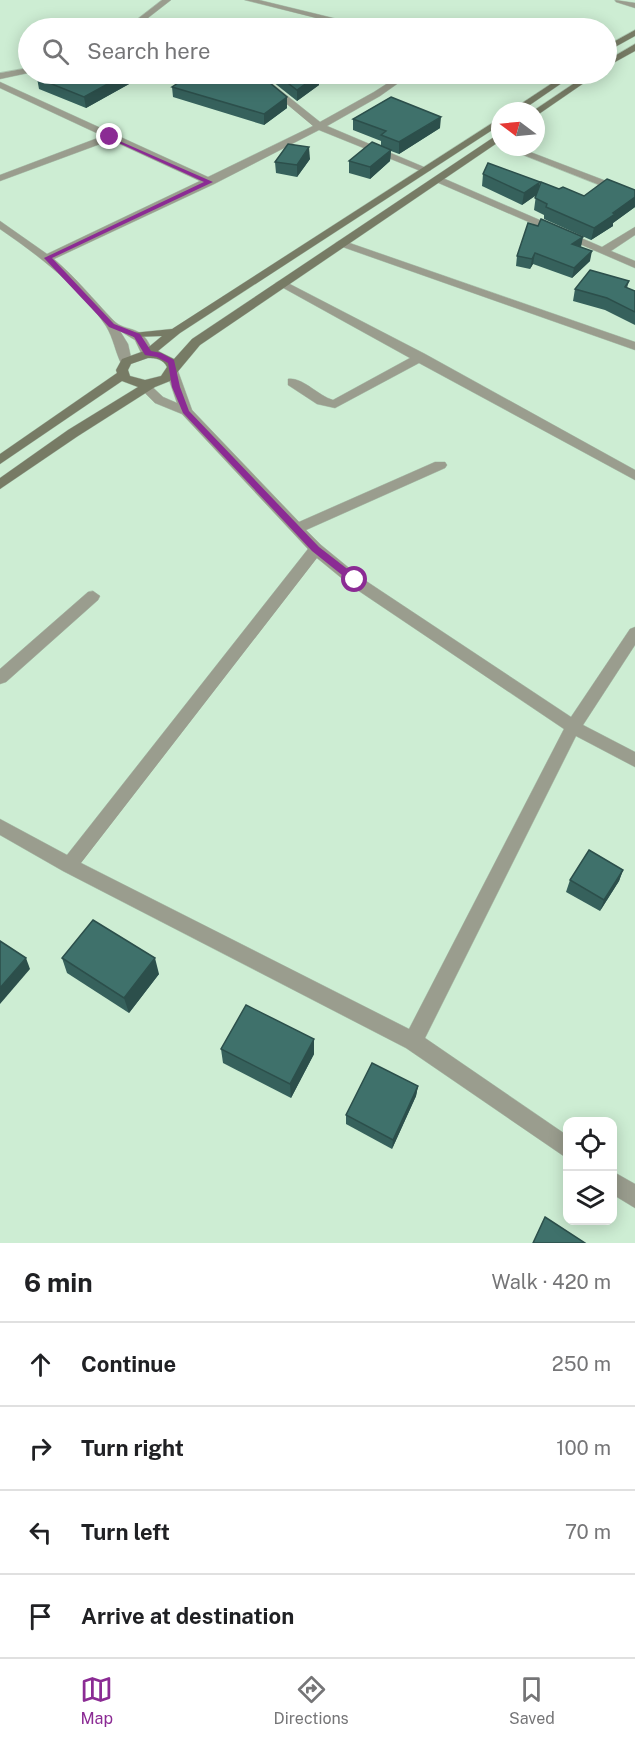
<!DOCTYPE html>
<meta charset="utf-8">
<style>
body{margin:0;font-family:"Public Sans",sans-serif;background:#f6f6f6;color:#202124}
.controls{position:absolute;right:18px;bottom:18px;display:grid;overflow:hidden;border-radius:12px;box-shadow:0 3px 15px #0003}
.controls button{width:54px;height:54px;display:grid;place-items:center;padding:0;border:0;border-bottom:2px solid #e0e0e0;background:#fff;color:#202124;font:30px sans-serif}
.compass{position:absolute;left:491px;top:102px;width:54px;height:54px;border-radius:50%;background:#fff;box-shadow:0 3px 15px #0003;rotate:286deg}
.stop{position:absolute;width:18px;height:18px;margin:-14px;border:4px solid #8b2b94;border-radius:50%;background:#fff}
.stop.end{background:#8b2b94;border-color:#fff;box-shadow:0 2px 6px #0008}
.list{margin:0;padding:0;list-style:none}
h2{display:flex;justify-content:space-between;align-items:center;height:78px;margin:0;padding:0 24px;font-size:26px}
h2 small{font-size:20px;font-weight:400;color:#757577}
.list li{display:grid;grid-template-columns:39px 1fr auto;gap:18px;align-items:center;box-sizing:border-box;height:84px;padding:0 24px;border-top:2px solid #e0e0e0}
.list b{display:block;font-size:22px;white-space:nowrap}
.list em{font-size:20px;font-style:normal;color:#757577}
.icon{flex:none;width:33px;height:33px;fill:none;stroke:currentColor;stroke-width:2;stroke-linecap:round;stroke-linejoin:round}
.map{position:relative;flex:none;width:635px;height:1243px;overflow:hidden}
.search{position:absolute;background:#fff;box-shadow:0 3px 15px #0003;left:18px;right:18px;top:18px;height:66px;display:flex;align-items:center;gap:15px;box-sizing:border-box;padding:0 21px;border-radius:33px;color:#757577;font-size:22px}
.sheet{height:414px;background:#fff}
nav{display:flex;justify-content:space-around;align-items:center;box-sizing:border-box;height:84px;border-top:2px solid #e0e0e0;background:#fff;font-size:16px;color:#757577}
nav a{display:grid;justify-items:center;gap:3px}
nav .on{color:#8b2b94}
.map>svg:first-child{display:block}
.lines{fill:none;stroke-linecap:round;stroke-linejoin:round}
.street-casing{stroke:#aecab3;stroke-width:1}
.secondary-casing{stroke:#aecab3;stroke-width:1}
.street{fill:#9a9d8e;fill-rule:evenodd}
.secondary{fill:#777b65;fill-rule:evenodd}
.wall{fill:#36615c}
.shaded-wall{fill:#2c4f4b}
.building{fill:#3f716b;stroke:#2c4f4b;stroke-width:1.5}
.route{fill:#8b2b94}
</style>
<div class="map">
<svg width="635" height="1243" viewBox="0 0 635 1243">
<rect width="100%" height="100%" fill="#cdedd3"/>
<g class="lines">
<g class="street-casing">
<g id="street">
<polygon points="162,0 171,0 135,28 126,28"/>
<polygon points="245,0 259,0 374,28 362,28 325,20 309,28 300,28 316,18"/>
<polygon points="615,0 635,3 635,8 616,2"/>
<polygon points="28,68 28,73 0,79 0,73"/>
<path d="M251,74H260L320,122L374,92L402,74H411L380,96L327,126L431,170L423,172L319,130L214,184L54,259C76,278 93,299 113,320C126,334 144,322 153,354L147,358L143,357L135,340L120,331L128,344L132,362L126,366L122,365C115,352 114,339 106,326C80,287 38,255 0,229V221L47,254L200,181L111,140L0,181V175L103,136L0,88V82L208,177L313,126Z"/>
<polygon points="503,147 517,147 635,192 635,199"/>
<polygon points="438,176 602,247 635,227 635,235 611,251 635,261 635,268 434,181 433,179"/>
<polygon points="341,240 635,342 635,350 337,245 336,243"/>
<path d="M282,280L425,354L635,470V480L419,363L335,408L317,404L288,385V379C303,377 318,396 333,400L410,358L278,285L276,283Z"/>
<path d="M172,367L178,371L192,410L299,522L435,462H445L447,465L445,468L306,530L321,545L360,577L571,717L630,629L635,627V645L583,725L635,752V767L576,736L425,1038L568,1136V1159L406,1048L63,871L0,835V819L67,855L308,549L182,414L155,403L136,384L138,381H146L163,397L177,403L166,371ZM317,558L350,585L564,729L409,1029L81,863Z"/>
<polygon points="93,591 100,596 98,600 6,682 0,684 0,669 88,592"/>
<polygon points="612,1171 635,1184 635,1208 612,1194"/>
</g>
</g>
<g class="secondary-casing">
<g id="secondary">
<polygon points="635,30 635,36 606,52 606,46"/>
<polygon points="635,44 635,51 606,67 606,61"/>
<polygon points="566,74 575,74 521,111 510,111"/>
<polygon points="588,74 597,74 536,116 536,111 533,111"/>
<path d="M500,118V125L180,333L158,351L174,359L192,339L497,135L500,134V141L200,345L170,381L155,387L78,436L0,489V478L68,430L138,387L122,381L0,464V454L117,373L116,370L122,359L144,351L162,336L133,337V333L172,329ZM148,358C156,358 163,359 167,367L161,376L145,380L130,376L128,370L131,364Z"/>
</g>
</g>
<use href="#street" class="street"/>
<use href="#secondary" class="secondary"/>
</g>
<g class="wall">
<polygon points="48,74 259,74 287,108 264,125 173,97 172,87 176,84 147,74 86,108 39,89 37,78"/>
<polygon points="263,74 318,74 319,85 297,101"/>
<polygon points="353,119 440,128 399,154 391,151 390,161 370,179 349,173 349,161 381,146 381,141 353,130"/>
<polygon points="310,159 297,177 276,173 275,162"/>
<polygon points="483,174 539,186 559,189 584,196 635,190 635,207 613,223 613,226 591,240 544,219 544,215 534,210 536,195 522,205 482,186"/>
<polygon points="538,226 581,247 590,261 572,278 533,264 530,269 516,266 517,256"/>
<polygon points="629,281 627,288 635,291 635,325 605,310 573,301 575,289"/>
<polygon points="623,870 619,881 600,911 566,892 570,880"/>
<polygon points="62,958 159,974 129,1013 67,973"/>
<polygon points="221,1049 314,1054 291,1098 223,1063"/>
<polygon points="418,1086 416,1096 392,1149 346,1124 346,1115"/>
</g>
<g class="shaded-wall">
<polygon points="126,74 147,74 86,108 84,97"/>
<polygon points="319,74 319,85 297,101 297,90"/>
<polygon points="287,97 287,108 264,125 264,114"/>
<polygon points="441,117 440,128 399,154 399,142"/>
<polygon points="309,147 310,159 297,177 297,165"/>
<polygon points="391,150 390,161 370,179 370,167"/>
<polygon points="540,182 538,194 522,205 524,193"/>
<polygon points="635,197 635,207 613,223 613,226 591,240 594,228"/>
<polygon points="583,237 581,247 572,244"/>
<polygon points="592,251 590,261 572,278 574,268"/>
<polygon points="535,253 533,264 530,269 532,259"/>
<polygon points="623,870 619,881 600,911 604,900"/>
<polygon points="26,958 30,969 0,1004 0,988"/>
<polygon points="155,958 159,974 129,1013 124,998"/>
<polygon points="314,1039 314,1054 291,1098 290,1084"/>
<polygon points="418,1086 416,1096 392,1149 393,1140"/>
</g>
<g class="building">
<polygon points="240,24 257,28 232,28"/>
<polygon points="48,74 126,74 84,97 37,78"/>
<polygon points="177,74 259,74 287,97 264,114 172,87 187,77"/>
<polygon points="276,74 319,74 297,90"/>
<polygon points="391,97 441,117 399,142 381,135 386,131 353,119"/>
<polygon points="372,142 391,150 370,167 349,161"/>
<polygon points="288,144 309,147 297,165 275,162"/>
<polygon points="488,163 540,182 524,193 483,174"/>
<polygon points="607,179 635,190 635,197 613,213 615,214 594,228 546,207 547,204 535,198 541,182 559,189 563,187 584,196"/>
<polygon points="541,219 583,237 572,244 592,251 574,268 535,253 532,259 517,256 528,223 538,226"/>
<polygon points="590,270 629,281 625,287 635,291 635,312 607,298 575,289"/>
<polygon points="589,850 623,870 604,900 570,880"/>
<polygon points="93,920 155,958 124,998 62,958"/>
<polygon points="0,941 26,958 0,988"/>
<polygon points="246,1005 314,1039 290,1084 221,1049"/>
<polygon points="372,1063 418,1086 393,1140 346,1115"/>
<polygon points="545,1217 585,1243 533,1243"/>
</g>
<polygon class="route" points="108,136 213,182 52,258 114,324 140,334 151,351 161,353 174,360 180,387 189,411 319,547 359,578 359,583 352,583 312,551 183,413 172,387 168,363 157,357 145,355 134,337 109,327 44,258 204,182 108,138"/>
</svg>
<div class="controls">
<button><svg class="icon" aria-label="locate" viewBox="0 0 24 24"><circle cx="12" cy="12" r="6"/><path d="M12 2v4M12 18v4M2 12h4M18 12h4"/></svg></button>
<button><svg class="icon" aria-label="layers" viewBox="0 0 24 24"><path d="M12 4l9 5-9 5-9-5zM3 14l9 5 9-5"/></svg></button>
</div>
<svg class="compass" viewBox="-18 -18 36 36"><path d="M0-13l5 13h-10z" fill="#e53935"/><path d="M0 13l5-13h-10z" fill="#757577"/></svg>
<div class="stop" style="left:355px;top:580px"></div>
<div class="stop end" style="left:110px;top:137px"></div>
<div class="search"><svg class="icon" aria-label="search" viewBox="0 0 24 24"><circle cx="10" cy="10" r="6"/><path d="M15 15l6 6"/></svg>Search here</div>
</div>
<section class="sheet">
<h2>6 min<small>Walk · 420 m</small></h2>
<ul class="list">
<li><svg class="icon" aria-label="ahead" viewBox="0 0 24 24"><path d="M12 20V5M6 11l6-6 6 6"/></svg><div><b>Continue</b></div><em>250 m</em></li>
<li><svg class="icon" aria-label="right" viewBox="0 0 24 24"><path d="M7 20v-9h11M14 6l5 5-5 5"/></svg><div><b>Turn right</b></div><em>100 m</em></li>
<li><svg class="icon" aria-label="left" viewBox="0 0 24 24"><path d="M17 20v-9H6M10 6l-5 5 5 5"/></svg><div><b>Turn left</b></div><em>70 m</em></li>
<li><svg class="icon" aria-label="arrive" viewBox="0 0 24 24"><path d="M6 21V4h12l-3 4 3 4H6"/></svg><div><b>Arrive at destination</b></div></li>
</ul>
</section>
<nav>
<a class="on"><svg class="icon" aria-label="map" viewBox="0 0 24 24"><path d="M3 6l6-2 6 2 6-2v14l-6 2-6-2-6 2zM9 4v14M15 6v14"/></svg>Map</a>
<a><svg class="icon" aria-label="directions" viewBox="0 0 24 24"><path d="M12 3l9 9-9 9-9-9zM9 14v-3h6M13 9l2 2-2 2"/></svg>Directions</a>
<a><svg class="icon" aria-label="saved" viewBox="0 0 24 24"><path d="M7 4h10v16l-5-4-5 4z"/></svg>Saved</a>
</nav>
